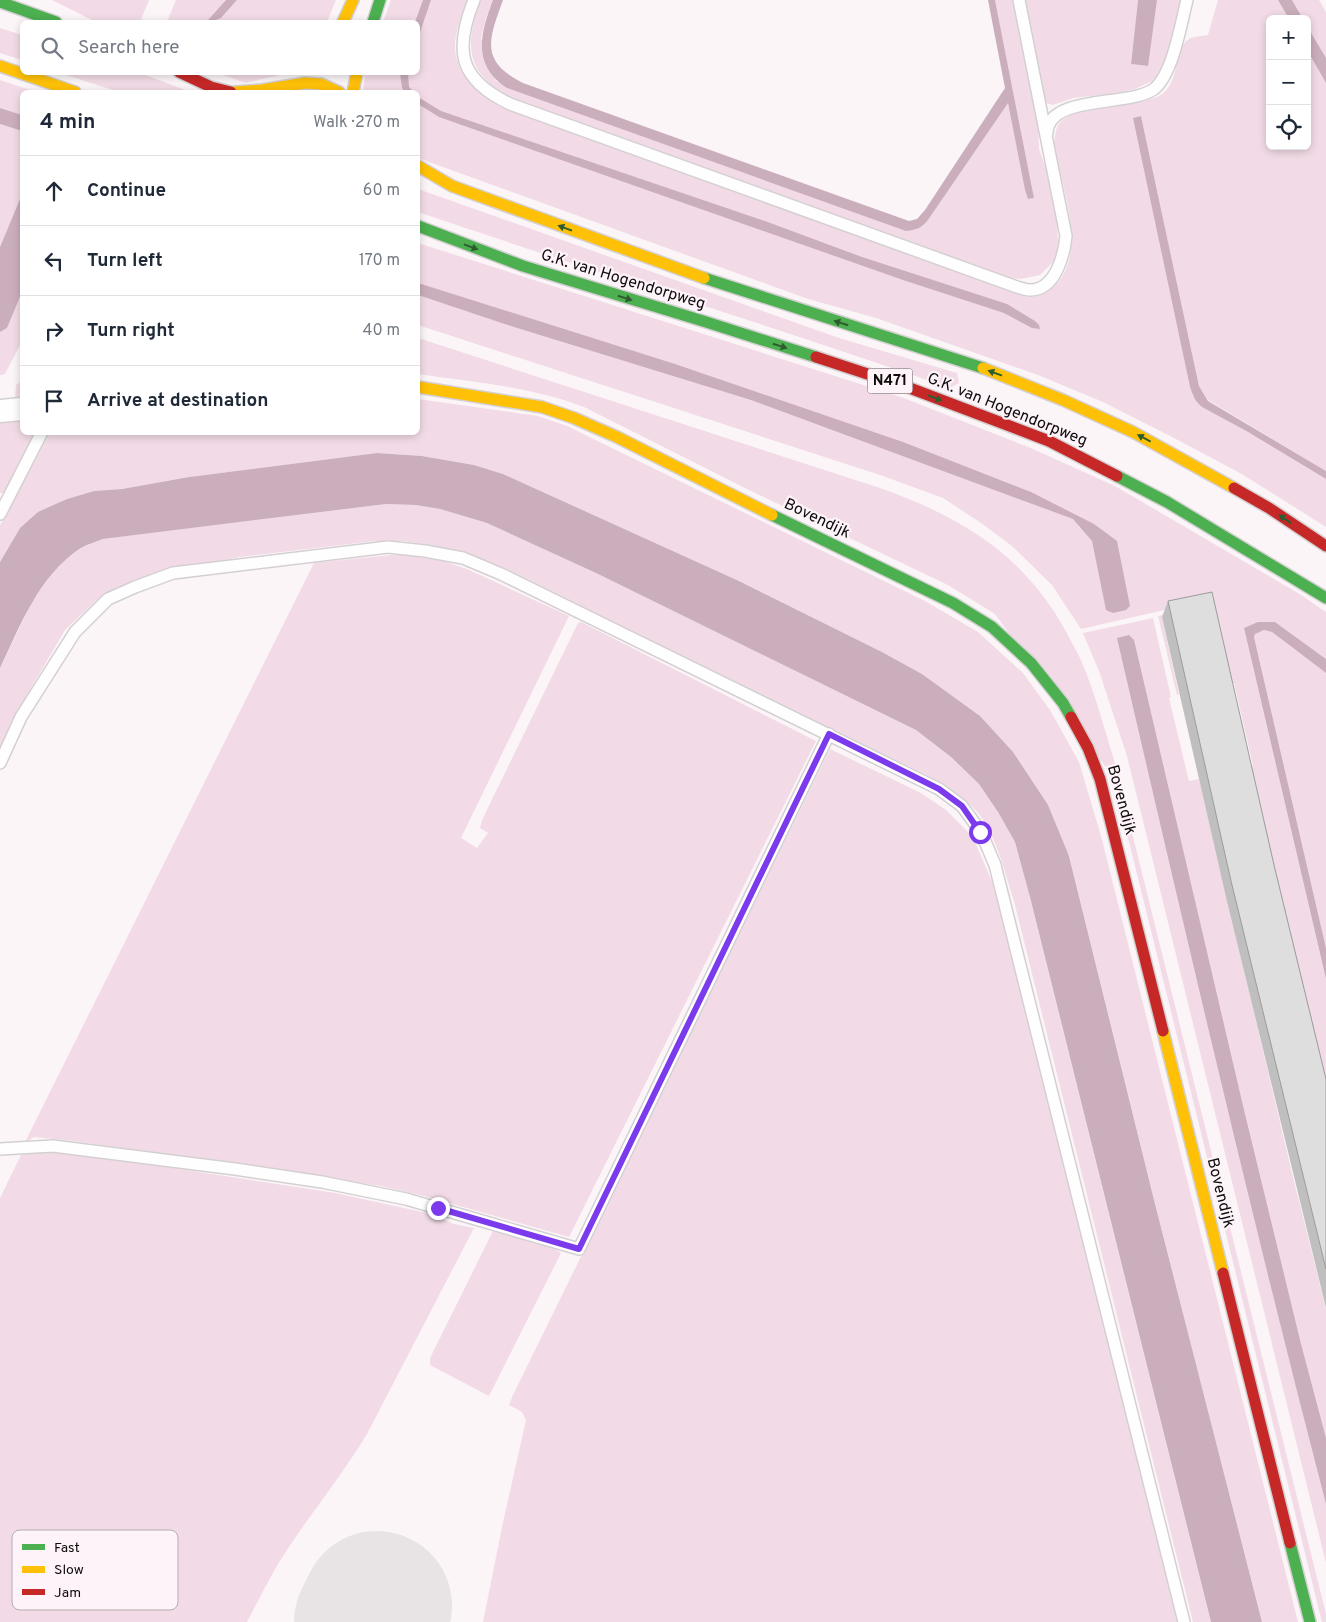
<!DOCTYPE html>
<meta charset="utf-8">
<style>
body{margin:0;font-family:Overpass,sans-serif;background:#f2f2f3;color:#1f2937}
.controls{position:absolute;right:15px;top:15px;display:grid;overflow:hidden;border-radius:8px;box-shadow:0 2px 8px #0003}
.controls button{width:45px;height:45px;display:grid;place-items:center;padding:0;border:0;border-bottom:1px solid #e0e1e3;background:#fff;color:#1f2937;font:25px sans-serif}
.stop{position:absolute;width:15px;height:15px;margin:-11px;border:4px solid #7c3aed;border-radius:50%;background:#fff}
.stop.end{background:#7c3aed;border-color:#fff;box-shadow:0 1px 5px #0008}
.list{margin:0;padding:0;list-style:none}
h2{display:flex;justify-content:space-between;align-items:center;height:65px;margin:0;padding:0 20px;font-size:21px}
h2 small{font-size:16px;font-weight:400;color:#747a83}
.list li{display:grid;grid-template-columns:32px 1fr auto;gap:15px;align-items:center;box-sizing:border-box;height:70px;padding:0 20px;border-top:1px solid #e0e1e3}
.list b{display:block;font-size:19px;white-space:nowrap}
.list em{font-size:16px;font-style:normal;color:#747a83}
.icon{flex:none;width:28px;height:28px;fill:none;stroke:currentColor;stroke-width:2;stroke-linecap:round;stroke-linejoin:round}
.map{position:relative;flex:none;width:1326px;height:1622px;overflow:hidden}
.search{position:absolute;background:#fff;box-shadow:0 2px 8px #0003;left:20px;top:20px;width:400px;height:55px;display:flex;align-items:center;gap:12px;box-sizing:border-box;padding:0 18px;border-radius:8px;color:#747a83;font-size:19px}
.panel{position:absolute;background:#fff;box-shadow:0 2px 8px #0003;left:20px;top:90px;width:400px;height:345px;border-radius:8px}
.map>svg:first-child{display:block}
.green{fill:#f2dbe6}
.water{fill:#cbaebc}
.lines{fill:none;stroke-linecap:round;stroke-linejoin:round}
.runway{stroke:#e8e4e6;stroke-width:150}
.lane-casing{stroke:#d4d0d2;stroke-width:14}
.street-casing{stroke:#d4d0d2;stroke-width:25}
.fast-casing{stroke:#d4d0d2;stroke-width:14}
.slow-casing{stroke:#d4d0d2;stroke-width:14}
.jam-casing{stroke:#d4d0d2;stroke-width:14}
.lane{stroke:#fefefe;stroke-width:11}
.street{stroke:#fefefe;stroke-width:22}
.fast{stroke:#4caf50;stroke-width:11}
.slow{stroke:#ffc107;stroke-width:11}
.jam{stroke:#c62828;stroke-width:11}
.wall{fill:#c0bfbf}
.building{fill:#dfdede;stroke:#9c9b9b}
.oneway{fill:#2d5d2e}
.route{stroke:#7c3aed;stroke-width:6}
.labels{text-anchor:middle;dominant-baseline:central;stroke-width:4.5;stroke-linejoin:round;paint-order:stroke}
.shield{fill:#fdf3f8;stroke:#565153;stroke-width:1}
.shield-label{font-size:15px;font-weight:bold;fill:#0e0b0c}
.street-label{font-size:16px;fill:#0e0b0c;stroke:#fdf3f8}
.key{fill:#fdf3f8;stroke:#b5adb1;stroke-width:1}
.key-label{font-size:14px;fill:#0e0b0c}
</style>
<div class="map">
<svg width="1326" height="1622" viewBox="0 0 1326 1622">
<rect width="100%" height="100%" fill="#fbf5f8"/>
<g class="green">
<polygon points="52,0 149,0 140,22 96,22"/>
<polygon points="176,0 226,0 208,20 211,22 167,22"/>
<polygon points="237,0 336,0 327,22 211,22 221,18"/>
<path d="M391,0H467C462,14 455,31 455,46C455,74 478,95 500,107L1027,297C1041,297 1047,293 1057,283C1088,250 1060,183 1054,143C1055,137 1055,130 1059,124C1072,105 1134,107 1157,97C1181,87 1173,48 1189,39C1195,36 1202,36 1208,35L1218,0H1278L1289,19H1270V146H1307V50L1326,83V471L1208,400L1199,386L1141,116L1134,118L1190,387L1193,396L1202,407L1248,432L1326,479V527L1240,473L1174,438L1103,402L1038,375L876,318L808,299L418,158V92H363L365,73L418,72V22H383Z"/>
<path d="M480,0H493L486,18L481,38L496,81L914,230L923,226L928,220L1008,102L1025,190L1028,199L1034,198L995,0H1013L1038,125L1039,149L1046,169L1057,219L1058,242L1057,254L1053,262L1040,275L1021,279L1011,278L506,96C464,69 466,44 480,0Z"/>
<polygon points="1024,0 1138,0 1131,64 1147,66 1157,0 1182,0 1165,59 1155,78 1150,82 1135,89 1116,93 1073,98 1053,105 1046,103 1043,91"/>
<polygon points="1292,0 1319,0 1326,12 1326,58 1307,26 1307,19 1303,19"/>
<polygon points="0,28 22,35 22,60 0,53"/>
<polygon points="60,73 140,73 191,92 119,92"/>
<polygon points="217,73 288,73 246,83"/>
<polygon points="0,80 36,92 22,92 22,115 0,108"/>
<polygon points="0,124 22,131 22,194 0,247"/>
<path d="M418,189L839,338L957,373L959,383L950,388C773,326 594,272 418,212Z"/>
<polygon points="418,243 901,397 1033,449 1115,486 1298,593 1326,612 1326,659 1275,622 1244,628 1326,979 1326,1119 1243,769 1253,766 1234,683 1232,683 1213,599 1081,629 1052,585 1013,547 984,525 943,498 883,476 418,325"/>
<polygon points="22,292 22,341 5,374 0,375 0,332 7,328"/>
<path d="M418,338L880,488C965,518 1030,559 1071,641C1075,649 1080,657 1083,665C1096,696 1104,728 1114,760L1326,1614V1622H1322L1113,777L995,614L948,585L751,491L584,407C532,387 473,382 418,374Z"/>
<polygon points="22,381 22,399 15,400 16,385"/>
<polygon points="418,399 538,416 567,426 925,601 978,632 1023,673 1050,710 1079,762 1101,836 1298,1622 1262,1622 1155,1204 1069,855 980,716 922,674 882,652 739,581 503,474 474,465 422,456 377,453 189,477 122,489 94,491 67,499 20,528 0,562 0,525 50,433 418,432"/>
<polygon points="22,415 22,432 34,433 32,442 8,494 0,493 0,418"/>
<path d="M386,504L416,505L440,509L487,523L596,573L916,730L951,757L979,784L998,812L1015,842L1031,901L1211,1622H1193L1014,901C1005,873 997,838 979,814C966,798 946,787 929,776L490,564L424,544L403,541H375L240,557L172,570L144,577L121,587L96,601L65,630L24,700L0,752V668L32,602L52,572L64,561L83,547L103,539Z"/>
<polygon points="401,554 443,561 467,569 569,616 461,838 477,848 488,833 480,828 482,820 578,623 581,622 816,741 569,1237 424,1196 381,1186 73,1141 34,1137 24,1144 314,563"/>
<polygon points="1209,605 1226,684 1162,617 1179,695 1177,695 1158,616"/>
<polygon points="1153,618 1171,697 1169,698 1189,781 1199,779 1291,1169 1326,1309 1326,1563 1127,756 1099,671 1083,633"/>
<polygon points="1264,630 1272,632 1326,673 1326,948 1254,637 1255,633"/>
<polygon points="830,749 921,793 946,810 973,837 997,894 1177,1622 483,1622 502,1527 526,1420 522,1412 509,1405 513,1395"/>
<path d="M52,1151L108,1158L335,1193L427,1213L454,1224L474,1228L367,1434C340,1479 306,1519 278,1564C267,1583 257,1603 247,1622H0V1198L21,1155Z"/>
<polygon points="493,1231 553,1248 561,1253 489,1396 430,1365 430,1358"/>
</g>
<g class="water">
<polygon points="226,0 237,0 221,18 211,22 208,20"/>
<polygon points="423,0 431,0 418,38 418,22 415,22"/>
<path d="M493,0H503C489,39 479,61 523,83L909,221L917,219L925,210L1005,88L988,0H995L1034,198L1028,199L1025,190L1008,103L928,220C922,228 916,230 906,231L507,88C472,65 480,34 493,0Z"/>
<polygon points="1138,0 1157,0 1148,66 1131,64"/>
<polygon points="1278,0 1292,0 1303,19 1289,19"/>
<polygon points="1307,26 1326,58 1326,83 1307,50"/>
<polygon points="400,73 408,73 409,87 414,92 405,92 402,88"/>
<polygon points="418,97 441,111 765,221 862,257 1007,304 1035,321 1039,325 1040,329 1032,328 1004,313 903,280 439,117 418,104"/>
<polygon points="0,108 22,115 22,131 0,124"/>
<path d="M1141,116L1199,386L1208,401L1326,471V479L1248,432L1202,407C1195,401 1193,396 1190,387L1133,118Z"/>
<polygon points="22,194 22,292 7,328 0,332 0,247"/>
<polygon points="418,283 675,364 903,442 1031,492 1094,524 1117,541 1130,606 1126,610 1113,613 1106,610 1092,541 1073,519 751,400 514,327 418,295"/>
<path d="M377,453L422,456L474,465L503,474L739,581L882,652L922,674L980,716L1013,752L1048,805L1069,856L1155,1204L1262,1622H1211L1031,901L1015,842L998,812L979,784L951,757L916,730L596,573L487,523L440,509L416,505L386,504L103,539C96,542 88,544 81,548C38,576 21,625 0,668V562L20,528L38,512L67,499L94,491L122,489L189,477Z"/>
<polygon points="1258,622 1275,622 1326,659 1326,673 1272,632 1264,630 1255,634 1254,637 1326,948 1326,979 1244,628"/>
<path d="M1129,635L1134,640L1244,1110L1301,1344L1326,1438V1504C1251,1216 1184,927 1117,638Z"/>
</g>
<g class="lines">
<polyline class="runway" points="369,1622 377,1606"/>
<g class="lane-casing">
<g id="lane">
<path d="M474,0C454,50 458,79 510,104L1017,287C1021,288 1025,290 1029,290C1055,291 1064,256 1066,236L1019,0"/>
<path d="M1047,133C1048,94 1130,107 1154,89C1173,74 1181,23 1187,0"/>
<polyline points="0,514 42,432"/>
<polyline points="0,763 21,717 75,632 108,599 135,587 173,573 388,547 425,551 463,558 501,574 939,789 962,806 981,832 995,865 1184,1622"/>
<polyline points="0,1149 53,1146 235,1169 322,1182 406,1199 579,1249 829,734"/>
</g>
</g>
<g class="street-casing">
<polyline id="street" points="0,411 22,409"/>
</g>
<g class="fast-casing">
<g id="fast">
<polyline points="0,2 56,22"/>
<polyline points="373,22 380,0"/>
<polyline points="418,226 523,266 703,321 816,357"/>
<polyline points="704,278 983,368"/>
<polyline points="1117,476 1167,502 1326,598"/>
<polyline points="772,515 953,603 992,627 1031,663 1063,703 1071,717"/>
<polyline points="1290,1543 1310,1622"/>
</g>
</g>
<g class="slow-casing">
<g id="slow">
<polyline points="343,22 353,0"/>
<polyline points="0,66 75,92"/>
<polyline points="235,92 262,90 305,83 321,84 339,92"/>
<polyline points="353,92 357,72"/>
<polyline points="418,166 452,186 704,278"/>
<polyline points="983,368 1063,400 1133,432 1234,488"/>
<polyline points="418,387 542,407 574,418 617,437 772,515"/>
<polyline points="1163,1031 1223,1273"/>
</g>
</g>
<g class="jam-casing">
<g id="jam">
<polyline points="179,72 211,87 231,92"/>
<polyline points="816,357 907,387 1049,441 1117,476"/>
<polyline points="1234,488 1269,508 1326,546"/>
<polyline points="1071,717 1088,748 1100,779 1163,1031"/>
<polyline points="1223,1273 1290,1543"/>
</g>
</g>
<use href="#lane" class="lane"/>
<use href="#street" class="street"/>
<use href="#fast" class="fast"/>
<use href="#slow" class="slow"/>
<use href="#jam" class="jam"/>
</g>
<polygon class="wall" points="1168,601 1274,865 1326,1079 1326,1308 1226,897 1162,617"/>
<polygon class="building" points="1212,592 1274,865 1326,1079 1326,1269 1231,881 1168,601"/>
<defs><path id="oneway-solid" d="M-6-.8H1V-3.2L6.5 0L1 3.2V.8H-6Z" transform="scale(1.25)"/></defs>
<g class="oneway">
<use href="#oneway-solid" transform="translate(565 228) rotate(-160)"/>
<use href="#oneway-solid" transform="translate(471 247) rotate(20)"/>
<use href="#oneway-solid" transform="translate(625 298) rotate(17)"/>
<use href="#oneway-solid" transform="translate(841 323) rotate(-162)"/>
<use href="#oneway-solid" transform="translate(780 346) rotate(18)"/>
<use href="#oneway-solid" transform="translate(995 373) rotate(-160)"/>
<use href="#oneway-solid" transform="translate(935 398) rotate(21)"/>
<use href="#oneway-solid" transform="translate(1144 438) rotate(-152)"/>
<use href="#oneway-solid" transform="translate(1285 519) rotate(-146)"/>
</g>
<g class="lines">
<polyline class="route" points="438,1208 579,1249 829,734 939,789 962,806 980,832"/>
</g>
<g class="labels">
<rect class="shield" x="867.5" y="368.5" width="45" height="25" rx="4"/>
<g class="shield-label">
<text x="890" y="381">N471</text>
</g>
<g class="street-label">
<text transform="translate(623 280) rotate(17)">G.K. van Hogendorpweg</text>
<text transform="translate(1007 410) rotate(22)">G.K. van Hogendorpweg</text>
<text transform="translate(817 519) rotate(26)">Bovendijk</text>
<text transform="translate(1121 800) rotate(75)">Bovendijk</text>
<text transform="translate(1220 1193) rotate(76)">Bovendijk</text>
</g>
</g>
<rect x="12" y="1530" width="166" height="80" rx="8" class="key"/>
<rect x="22" y="1544" width="23" height="6" fill="#4caf50"/>
<rect x="22" y="1566" width="23" height="7" fill="#ffc107"/>
<rect x="22" y="1589" width="23" height="6" fill="#c62828"/>
<g class="key-label">
<text x="54" y="1552">Fast</text>
<text x="54" y="1574">Slow</text>
<text x="54" y="1597">Jam</text>
</g>
</svg>
<div class="controls">
<button>+</button>
<button>−</button>
<button><svg class="icon" aria-label="locate" viewBox="0 0 24 24"><circle cx="12" cy="12" r="6"/><path d="M12 2v4M12 18v4M2 12h4M18 12h4"/></svg></button>
</div>
<div class="stop" style="left:980px;top:832px"></div>
<div class="stop end" style="left:438px;top:1208px"></div>
<div class="search"><svg class="icon" aria-label="search" viewBox="0 0 24 24"><circle cx="10" cy="10" r="6"/><path d="M15 15l6 6"/></svg>Search here</div>
<section class="panel">
<h2>4 min<small>Walk · 270 m</small></h2>
<ul class="list">
<li><svg class="icon" aria-label="ahead" viewBox="0 0 24 24"><path d="M12 20V5M6 11l6-6 6 6"/></svg><div><b>Continue</b></div><em>60 m</em></li>
<li><svg class="icon" aria-label="left" viewBox="0 0 24 24"><path d="M17 20v-9H6M10 6l-5 5 5 5"/></svg><div><b>Turn left</b></div><em>170 m</em></li>
<li><svg class="icon" aria-label="right" viewBox="0 0 24 24"><path d="M7 20v-9h11M14 6l5 5-5 5"/></svg><div><b>Turn right</b></div><em>40 m</em></li>
<li><svg class="icon" aria-label="arrive" viewBox="0 0 24 24"><path d="M6 21V4h12l-3 4 3 4H6"/></svg><div><b>Arrive at destination</b></div></li>
</ul>
</section>
</div>
